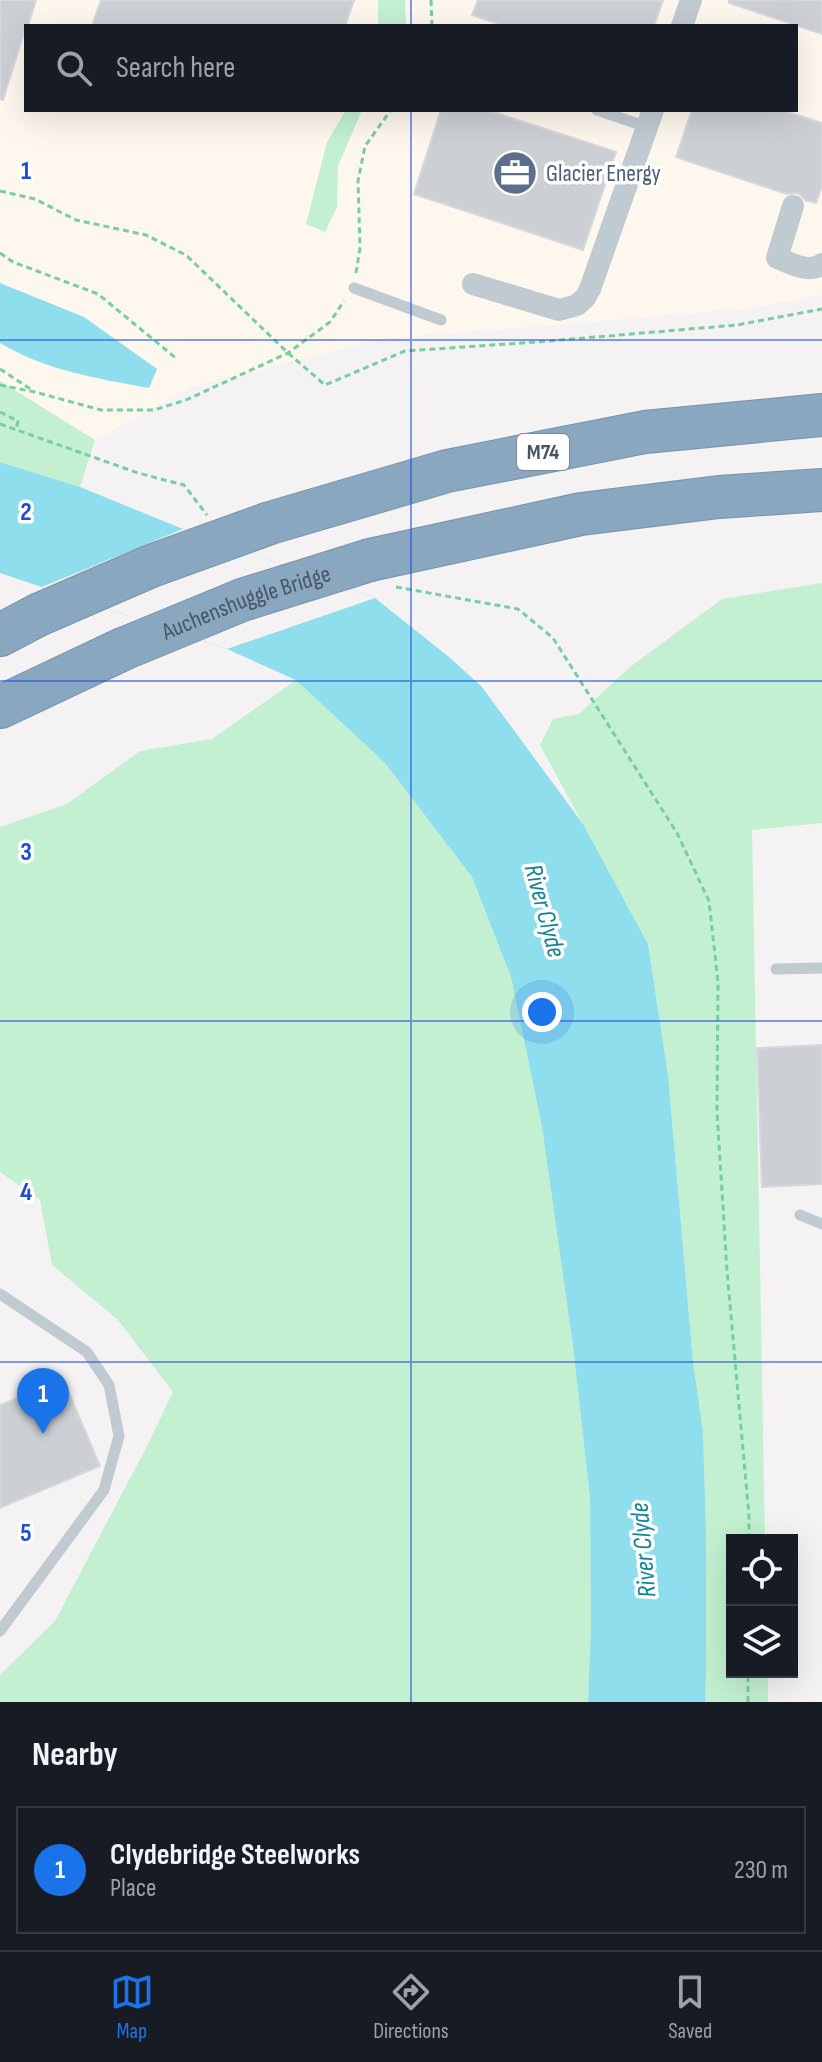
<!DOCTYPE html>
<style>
body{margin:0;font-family:"Sofia Sans Condensed",sans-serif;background:#20242c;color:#f1f3f6}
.controls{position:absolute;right:24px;bottom:24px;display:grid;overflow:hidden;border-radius:0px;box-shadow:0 8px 32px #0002}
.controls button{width:72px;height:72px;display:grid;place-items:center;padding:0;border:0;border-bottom:2px solid #363941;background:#171b24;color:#f1f3f6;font:40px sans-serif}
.you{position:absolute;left:542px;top:1012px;width:28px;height:28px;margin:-20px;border:6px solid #fff;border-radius:50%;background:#1a73e8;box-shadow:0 0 0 12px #1a73e833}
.badge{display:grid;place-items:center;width:52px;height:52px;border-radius:50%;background:#1a73e8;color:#fff;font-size:26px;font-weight:700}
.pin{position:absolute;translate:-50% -66px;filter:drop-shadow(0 2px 4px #0008)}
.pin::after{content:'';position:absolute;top:42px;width:28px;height:24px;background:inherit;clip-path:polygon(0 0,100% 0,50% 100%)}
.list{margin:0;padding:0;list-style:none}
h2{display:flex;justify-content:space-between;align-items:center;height:104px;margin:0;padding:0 32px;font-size:34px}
h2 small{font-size:26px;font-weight:400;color:#9ea1a6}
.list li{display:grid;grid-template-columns:52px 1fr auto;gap:24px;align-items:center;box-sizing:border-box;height:128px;margin:0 16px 16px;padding:0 16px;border:2px solid #363941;border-radius:0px}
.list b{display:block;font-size:30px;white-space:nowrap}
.list p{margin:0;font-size:26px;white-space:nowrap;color:#9ea1a6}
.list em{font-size:26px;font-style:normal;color:#9ea1a6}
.icon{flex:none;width:44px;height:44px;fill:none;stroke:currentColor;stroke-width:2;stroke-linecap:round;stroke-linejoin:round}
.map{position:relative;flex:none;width:822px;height:1702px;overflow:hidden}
.search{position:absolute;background:#171b24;box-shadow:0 8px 32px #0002;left:24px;right:24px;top:24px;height:88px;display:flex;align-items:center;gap:20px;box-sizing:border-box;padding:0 28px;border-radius:0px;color:#9ea1a6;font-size:30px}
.sheet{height:248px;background:#171b24}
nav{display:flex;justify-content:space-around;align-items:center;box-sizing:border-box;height:112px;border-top:2px solid #363941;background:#171b24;font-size:22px;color:#9ea1a6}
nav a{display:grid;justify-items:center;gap:4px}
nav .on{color:#1a73e8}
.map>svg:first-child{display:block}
.commercial{fill:#fdf7ed;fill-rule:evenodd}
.green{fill:#c2f0d1}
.water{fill:#8fdeed}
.pier{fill:#f4f2f2}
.building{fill:#cccfd4;stroke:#d6d8dd;stroke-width:2}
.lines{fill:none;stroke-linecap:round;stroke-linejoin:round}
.highway-casing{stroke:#7592ac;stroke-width:44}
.path{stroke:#79cea0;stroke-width:3;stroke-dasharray:6 4;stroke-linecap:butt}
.lane{stroke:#c0cad1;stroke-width:11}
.street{stroke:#c0cad1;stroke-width:22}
.highway{stroke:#8aa7c0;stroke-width:42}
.highway-bridge-casing{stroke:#7592ac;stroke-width:44;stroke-linecap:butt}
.highway-bridge{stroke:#8aa7c0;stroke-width:42}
.grid{fill:none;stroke:#1d4ed8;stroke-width:2;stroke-opacity:0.55}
.labels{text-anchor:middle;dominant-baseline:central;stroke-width:7;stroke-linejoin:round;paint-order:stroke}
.shield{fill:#fff;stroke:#808990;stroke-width:2}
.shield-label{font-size:22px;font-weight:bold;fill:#495660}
.service-label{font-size:24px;fill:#4e5e75;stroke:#fff;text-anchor:start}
.street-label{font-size:24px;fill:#495660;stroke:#fff}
.water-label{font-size:26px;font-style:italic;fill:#0e8297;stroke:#fff}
.grid-label{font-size:26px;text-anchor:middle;font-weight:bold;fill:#1d4ed8;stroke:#fff;stroke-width:7;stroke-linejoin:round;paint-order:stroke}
</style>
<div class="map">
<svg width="822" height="1702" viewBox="0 0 822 1702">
<rect width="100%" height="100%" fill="#f4f2f2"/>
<path class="commercial" d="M0,0H822V295L753,308L381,339L193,386L95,440L0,381ZM26,26H796V110H26Z"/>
<g class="green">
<polygon points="378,0 405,0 406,26 378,26"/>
<polygon points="346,110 362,110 338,166 337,207 325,232 306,224 327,142"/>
<polygon points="0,381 95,440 80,487 0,462"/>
<polygon points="822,583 822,823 752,830 765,1540 732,1540 732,1672 768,1672 768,1702 705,1702 706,1675 706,1531 703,1432 693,1361 668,1075 648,944 540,745 553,719 579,714 630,667 722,599"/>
<polygon points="296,680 385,763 472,877 511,977 542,1127 573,1346 590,1498 591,1627 588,1702 0,1702 0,1675 55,1621 147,1446 173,1392 118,1320 52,1265 40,1200 0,1172 0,827 67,804 140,751 212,739"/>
</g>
<g class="water">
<path d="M0,283L84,317L157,369L149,388C96,378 47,371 0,343Z"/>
<polygon points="0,462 80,487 183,529 375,598 449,657 482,687 583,824 648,944 668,1075 693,1361 703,1432 706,1531 706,1675 705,1702 588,1702 591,1627 590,1498 573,1346 542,1127 511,977 472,877 385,763 296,680 227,649 0,573"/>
</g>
<polygon class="pier" points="183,529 375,598 227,649 42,587"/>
<g class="building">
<polygon points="0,0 36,0 28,26 26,26 3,100 0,99"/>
<polygon points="101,0 354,0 345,26 92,26"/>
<polygon points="478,0 663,0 654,26 504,26 472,15"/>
<polygon points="729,0 822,0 822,34 729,3"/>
<polygon points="441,110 487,110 616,152 583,250 414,194"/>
<polygon points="692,110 782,110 822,123 822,186 816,203 805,200 798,193 787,194 676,157"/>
<polygon points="822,1045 822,1184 762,1187 757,1048"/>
<polygon points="63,1379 100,1466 0,1508 0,1405"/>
</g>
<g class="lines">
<g class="highway-casing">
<g id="highway">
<polyline points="270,523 447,471 645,432 822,415"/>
<polyline points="370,560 581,514 719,497 822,490"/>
<polyline points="0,635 38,615"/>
<polyline points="0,707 123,649"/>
</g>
</g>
<g class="path">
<polyline points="431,0 432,26"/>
<polyline points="0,191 35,199 76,220 146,235 186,255 288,353 325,385 405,351 537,342 737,325 822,309"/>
<polyline points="0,253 13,262 98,294 177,359"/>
<polyline points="356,273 360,248 358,181 365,146 391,110"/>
<polyline points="0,369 32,390"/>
<polyline points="0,385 35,392 101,410 154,410 186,400 288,353 330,322 344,301"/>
<polyline points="0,412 18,421 16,430"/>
<polyline points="0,424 138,473 184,485 207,515"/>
<polyline points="396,587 518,609 553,638 677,833 709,901 718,982 717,1112 727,1271 749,1516 749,1540"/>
<polyline points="748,1702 748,1672"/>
</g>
<g class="lane">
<polyline points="597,110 647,127"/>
<polyline points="354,288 441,320"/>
<polyline points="776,969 822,968"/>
<polyline points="800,1215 822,1224"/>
<polyline points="0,1294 87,1352 109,1385 119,1436 104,1490 0,1631"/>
</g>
<g class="street">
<polyline points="682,26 691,0"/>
<path d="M793,206L777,258C791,263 809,274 822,264"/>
<polyline points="473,284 559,310 577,305 585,298 590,289 653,110"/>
</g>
<use href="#highway" class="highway"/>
<g class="highway-bridge-casing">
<g id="highway-bridge">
<polyline points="38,615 151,566 270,523"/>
<path id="s1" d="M123,649L242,600L370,560"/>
</g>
</g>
<use href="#highway-bridge" class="highway-bridge"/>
</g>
<path class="grid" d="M411,0V26M411,110V1702M0,340H822M0,681H822M0,1021H822M0,1362H822"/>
<defs>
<g id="office-disc" transform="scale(2.3)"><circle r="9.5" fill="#5c6f8a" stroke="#fff"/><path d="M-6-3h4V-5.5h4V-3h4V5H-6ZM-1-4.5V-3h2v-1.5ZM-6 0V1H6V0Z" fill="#fff"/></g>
</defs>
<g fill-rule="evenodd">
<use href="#office-disc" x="515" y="173"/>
</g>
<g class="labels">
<rect class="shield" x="517" y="434" width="52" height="36" rx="6"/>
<g class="shield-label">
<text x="543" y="452">M74</text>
</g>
<g class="service-label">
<text x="546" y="173">Glacier Energy</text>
</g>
<g class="street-label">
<text stroke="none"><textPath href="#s1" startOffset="132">Auchenshuggle Bridge</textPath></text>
</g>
<g class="water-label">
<text transform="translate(544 911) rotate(75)">River Clyde</text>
<text transform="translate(644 1550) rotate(-95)">River Clyde</text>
</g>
</g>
<g class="grid-label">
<text x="26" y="179">1</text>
<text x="26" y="520">2</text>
<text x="26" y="860">3</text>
<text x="26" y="1200">4</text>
<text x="26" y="1541">5</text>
</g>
</svg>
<div class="controls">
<button><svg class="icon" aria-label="locate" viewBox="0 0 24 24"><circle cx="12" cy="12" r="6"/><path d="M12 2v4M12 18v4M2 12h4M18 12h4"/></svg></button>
<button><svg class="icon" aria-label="layers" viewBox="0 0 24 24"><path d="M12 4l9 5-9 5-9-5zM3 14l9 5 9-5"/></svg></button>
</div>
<div class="you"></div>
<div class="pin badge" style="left:43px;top:1434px">1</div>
<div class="search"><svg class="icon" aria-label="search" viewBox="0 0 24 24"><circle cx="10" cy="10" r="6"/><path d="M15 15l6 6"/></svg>Search here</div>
</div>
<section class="sheet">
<h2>Nearby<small></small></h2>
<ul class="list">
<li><span class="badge">1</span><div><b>Clydebridge Steelworks</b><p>Place</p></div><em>230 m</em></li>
</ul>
</section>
<nav>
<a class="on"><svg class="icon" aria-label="map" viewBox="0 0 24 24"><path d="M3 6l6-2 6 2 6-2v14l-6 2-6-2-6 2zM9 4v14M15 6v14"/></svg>Map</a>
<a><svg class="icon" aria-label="directions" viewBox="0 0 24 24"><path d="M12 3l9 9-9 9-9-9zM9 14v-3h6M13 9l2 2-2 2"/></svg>Directions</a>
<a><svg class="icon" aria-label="saved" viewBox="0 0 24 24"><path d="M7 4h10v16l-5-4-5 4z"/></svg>Saved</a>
</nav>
